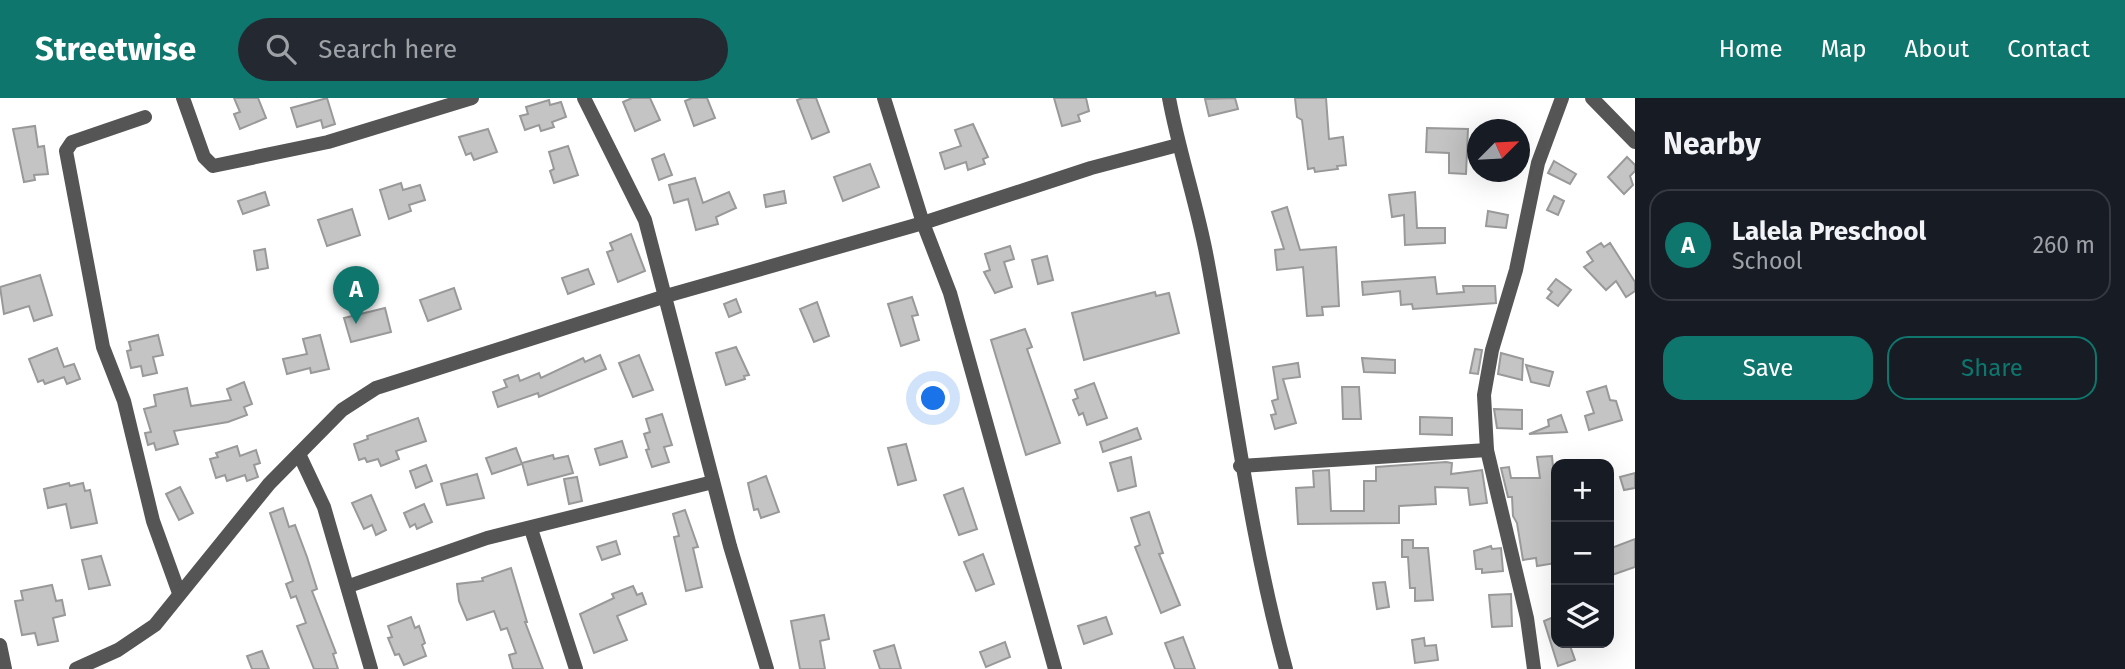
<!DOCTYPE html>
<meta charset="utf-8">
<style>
body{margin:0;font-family:"Fira Sans",sans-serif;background:#242831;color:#f1f3f6}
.controls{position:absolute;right:21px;bottom:21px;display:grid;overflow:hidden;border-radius:14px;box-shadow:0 7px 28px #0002}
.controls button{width:63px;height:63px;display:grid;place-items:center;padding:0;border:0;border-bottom:2px solid #363941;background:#171b24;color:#f1f3f6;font:35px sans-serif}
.compass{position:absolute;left:1467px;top:21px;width:63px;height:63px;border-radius:50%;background:#171b24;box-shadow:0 7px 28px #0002;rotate:66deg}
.you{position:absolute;left:934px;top:301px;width:24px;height:24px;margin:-18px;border:5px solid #fff;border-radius:50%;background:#1a73e8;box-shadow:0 0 0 10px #1a73e833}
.badge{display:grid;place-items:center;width:46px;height:46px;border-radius:50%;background:#0f766e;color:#fff;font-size:23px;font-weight:700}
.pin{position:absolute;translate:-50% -58px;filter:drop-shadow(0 2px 4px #0008)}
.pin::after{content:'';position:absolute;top:37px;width:24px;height:21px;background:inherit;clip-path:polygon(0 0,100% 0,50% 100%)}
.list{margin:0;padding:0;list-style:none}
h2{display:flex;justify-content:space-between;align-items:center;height:91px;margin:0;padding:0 28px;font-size:30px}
h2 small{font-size:23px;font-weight:400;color:#9ea1a6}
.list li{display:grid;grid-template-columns:46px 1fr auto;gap:21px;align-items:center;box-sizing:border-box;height:112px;margin:0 14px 14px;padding:0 14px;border:2px solid #363941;border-radius:21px}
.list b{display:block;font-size:26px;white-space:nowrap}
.list p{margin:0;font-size:23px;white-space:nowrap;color:#9ea1a6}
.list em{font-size:23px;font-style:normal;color:#9ea1a6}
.actions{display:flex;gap:14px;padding:21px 28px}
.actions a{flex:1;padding:16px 0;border:2px solid #0f766e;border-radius:21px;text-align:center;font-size:24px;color:#0f766e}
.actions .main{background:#0f766e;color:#fff}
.icon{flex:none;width:38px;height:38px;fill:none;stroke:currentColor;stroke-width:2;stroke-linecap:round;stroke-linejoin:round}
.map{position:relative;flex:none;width:1635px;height:571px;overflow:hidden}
header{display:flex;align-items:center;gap:42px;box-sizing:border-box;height:98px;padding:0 35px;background:#0f766e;color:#fff}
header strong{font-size:33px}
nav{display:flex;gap:38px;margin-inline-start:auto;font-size:24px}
.search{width:490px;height:63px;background:#242831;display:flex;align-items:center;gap:18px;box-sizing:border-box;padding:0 24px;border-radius:38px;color:#9ea1a6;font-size:26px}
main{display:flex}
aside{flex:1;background:#171b24}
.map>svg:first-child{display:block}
.building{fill:#c4c4c4;stroke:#999;stroke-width:2}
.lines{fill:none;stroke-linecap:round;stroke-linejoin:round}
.minor{stroke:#555;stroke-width:14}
</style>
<header>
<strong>Streetwise</strong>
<div class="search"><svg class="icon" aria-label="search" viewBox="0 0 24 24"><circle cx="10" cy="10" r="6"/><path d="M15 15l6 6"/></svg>Search here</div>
<nav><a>Home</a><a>Map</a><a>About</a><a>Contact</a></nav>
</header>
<main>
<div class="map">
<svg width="1635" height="571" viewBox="0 0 1635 571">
<rect width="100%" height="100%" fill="#fff"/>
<g class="building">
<polygon points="234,0 258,0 266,20 240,31 234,16 240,14"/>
<polygon points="327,0 335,26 323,30 321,22 297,29 291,10"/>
<polygon points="632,0 650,0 660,22 635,33 623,4"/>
<polygon points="692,0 707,0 715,20 694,28 685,3"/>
<polygon points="803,0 816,0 829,34 812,41 797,2"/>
<polygon points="1054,0 1086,0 1089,13 1078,17 1080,23 1062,28"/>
<polygon points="1235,0 1238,11 1209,18 1205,1"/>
<polygon points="1295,0 1326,0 1329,41 1343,39 1346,67 1337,68 1338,71 1315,74 1314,70 1308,71 1302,22 1297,19"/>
<polygon points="549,2 550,7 561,4 566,19 552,24 554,29 541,33 539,27 525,32 520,18 528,16 526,9"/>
<polygon points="973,26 988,59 983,61 985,66 968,72 966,64 945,71 940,55 961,48 955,32"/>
<polygon points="35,28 38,49 44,48 48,76 34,77 35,82 24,84 13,31"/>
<polygon points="1427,30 1468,31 1466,76 1449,75 1449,55 1426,54"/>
<polygon points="488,31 497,54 474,62 471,55 466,57 459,39"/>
<polygon points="568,48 578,77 554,85 550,73 554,71 549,54"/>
<polygon points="664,56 672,77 659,82 652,61"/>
<polygon points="1627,59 1635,67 1635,73 1630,78 1633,87 1624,96 1608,79"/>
<polygon points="1554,63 1576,76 1570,86 1548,75"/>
<polygon points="870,66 879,89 843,103 834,79"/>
<polygon points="695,80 703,105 729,94 736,110 716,119 718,126 696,132 688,101 674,105 669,87"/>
<polygon points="401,85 403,92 420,87 425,102 409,107 411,113 389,121 380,92"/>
<polygon points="784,93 786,105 766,109 764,97"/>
<polygon points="265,94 269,107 243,116 238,103"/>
<polygon points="1415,94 1417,130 1445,130 1445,145 1405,147 1404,117 1392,119 1389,97"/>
<polygon points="1554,98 1564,103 1558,117 1547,112"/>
<polygon points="1287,109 1300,152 1336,149 1339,208 1322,209 1323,217 1307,218 1303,169 1277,172 1275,152 1284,151 1272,114"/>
<polygon points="352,111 360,137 327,148 318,122"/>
<polygon points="1488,113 1508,117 1506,130 1486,128"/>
<polygon points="631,136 645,173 618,184 607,154 613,152 610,145"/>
<polygon points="1601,145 1604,149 1610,145 1635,184 1635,193 1626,199 1616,183 1606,192 1584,169 1593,163 1587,154"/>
<polygon points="1010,148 1014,161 1004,164 1012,189 995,195 984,174 990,172 985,156"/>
<polygon points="265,151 268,170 257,172 254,153"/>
<polygon points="1047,158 1053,182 1038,186 1032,162"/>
<polygon points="588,171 594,186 568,196 562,180"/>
<polygon points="40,177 52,217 34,223 29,208 4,216 0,189"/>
<polygon points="1435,179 1437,196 1464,194 1463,188 1495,188 1496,205 1413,211 1412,206 1401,207 1400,193 1363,197 1362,184"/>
<polygon points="1556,181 1571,192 1558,208 1547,200 1552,194 1548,191"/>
<polygon points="454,190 461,211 428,223 420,202"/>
<polygon points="1155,194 1156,198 1169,195 1179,235 1084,262 1072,215"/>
<polygon points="912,199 918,217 912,218 919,242 901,248 888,206"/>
<polygon points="736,201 741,214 729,219 724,206"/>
<polygon points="817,204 829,238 814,244 800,211"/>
<polygon points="385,210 391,234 351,244 344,220"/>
<polygon points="1025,231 1032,249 1027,251 1060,345 1026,357 991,242"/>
<polygon points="158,237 163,257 153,259 157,275 143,278 141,268 131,270 127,253 131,252 129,244"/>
<polygon points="320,237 329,271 311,275 310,270 287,276 283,261 307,256 303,241"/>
<polygon points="736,249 749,277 744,278 745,281 726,287 716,255"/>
<polygon points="57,250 64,269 74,266 80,281 67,286 64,279 45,286 43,282 38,284 29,261"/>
<polygon points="1475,251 1482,252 1478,276 1470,275"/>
<polygon points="1501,255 1523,261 1522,282 1498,276"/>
<polygon points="600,257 606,271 539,299 538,295 498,309 493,294 507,289 504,282 518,277 520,283 539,275 541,280 583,260 585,264"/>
<polygon points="639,257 653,292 633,299 619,265"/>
<polygon points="1362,260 1395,262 1395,275 1364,274"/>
<polygon points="1298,265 1300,279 1283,281 1296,325 1275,331 1271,317 1276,316 1272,303 1278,301 1273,269"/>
<polygon points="1526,267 1553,274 1549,288 1531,284"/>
<polygon points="244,284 252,306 244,309 247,317 228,324 174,333 178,346 156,352 154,345 148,347 145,335 151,334 144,311 156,308 154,297 187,290 191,308 231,302 227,291"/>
<polygon points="1094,285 1107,320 1087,327 1083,315 1079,317 1073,302 1078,300 1075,292"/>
<polygon points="1606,288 1610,302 1616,303 1622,322 1589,332 1585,318 1594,315 1587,294"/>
<polygon points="1342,289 1359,289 1361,321 1343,321"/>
<polygon points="1494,311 1522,312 1522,331 1497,330"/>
<polygon points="662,316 672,347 664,349 669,364 652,369 646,352 649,351 644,336 650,334 646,321"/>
<polygon points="1561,317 1567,334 1529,336 1549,328 1548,322"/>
<polygon points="1420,319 1452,320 1452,337 1420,336"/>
<polygon points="418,320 426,343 396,353 399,361 381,368 378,361 367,364 365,360 359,362 354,346 368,341 367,338"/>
<polygon points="1137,330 1141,341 1103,354 1100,344"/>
<polygon points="622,343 627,359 600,367 595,351"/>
<polygon points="906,346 916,382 898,387 888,350"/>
<polygon points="237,348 240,358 256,352 260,365 254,367 258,379 247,383 245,377 227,383 225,377 216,380 210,361 218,359 216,355"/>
<polygon points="516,350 522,366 492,376 486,360"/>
<polygon points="553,357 554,361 568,358 573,375 528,387 522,365"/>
<polygon points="1552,358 1556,402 1556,465 1537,468 1536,460 1523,462 1517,425 1513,418 1512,399 1508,399 1501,370 1509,369 1511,380 1540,380 1537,359"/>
<polygon points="1131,359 1136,388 1118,393 1110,365"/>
<polygon points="1446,364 1452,365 1451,376 1482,372 1487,405 1470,407 1468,390 1435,389 1436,406 1399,408 1399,425 1298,426 1296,390 1314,389 1313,373 1329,372 1331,413 1364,413 1364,383 1376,383 1376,369"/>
<polygon points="426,367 432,383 416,390 410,373"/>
<polygon points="1635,375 1635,390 1624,392 1620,379"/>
<polygon points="477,376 484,400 447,407 441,386"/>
<polygon points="766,378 779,414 761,420 758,411 754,412 748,385"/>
<polygon points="577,379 582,403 569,406 564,381"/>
<polygon points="69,385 70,388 83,385 85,393 90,392 97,425 71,430 66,406 48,410 44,391"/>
<polygon points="180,389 193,415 179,422 166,396"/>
<polygon points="963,390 977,431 959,437 944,397"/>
<polygon points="371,397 386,432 376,437 372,427 364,431 352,405"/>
<polygon points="424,406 432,424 417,431 415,426 410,429 404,415"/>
<polygon points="283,410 289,429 295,427 307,459 317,491 312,493 336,555 333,556 338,571 314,571 297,528 306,525 296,498 291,500 286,486 293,483 270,415"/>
<polygon points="685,412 698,449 693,450 702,489 686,493 674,439 679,438 673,416"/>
<polygon points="1149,414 1163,455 1159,456 1180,507 1161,515 1135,449 1140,447 1131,420"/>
<polygon points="1635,441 1635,469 1609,478 1609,451"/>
<polygon points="1402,442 1413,442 1413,450 1428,450 1433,502 1415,503 1415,490 1410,490 1408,459 1402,459"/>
<polygon points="616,443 620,456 602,462 597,449"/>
<polygon points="1491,448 1492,451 1501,450 1503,473 1482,475 1482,471 1476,471 1474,453"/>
<polygon points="983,456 994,486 976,493 964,464"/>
<polygon points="101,458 110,487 89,491 82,462"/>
<polygon points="511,470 527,524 525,524 543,571 513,571 509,557 516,555 507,530 501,532 494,513 467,522 459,503 457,486 483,483 482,480"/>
<polygon points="1385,484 1389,509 1377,511 1373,485"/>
<polygon points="52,487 56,503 62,502 65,517 53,520 58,543 38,547 35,535 22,537 15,503 23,502 21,493"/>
<polygon points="633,488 637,497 642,495 646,506 617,518 627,542 594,555 580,516 614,500 612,496"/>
<polygon points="1511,496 1512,528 1492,529 1489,497"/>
<polygon points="824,517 829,541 820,543 825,571 800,571 791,523"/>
<polygon points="1556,518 1556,545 1569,545 1575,562 1558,568 1544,523"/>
<polygon points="411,519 415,530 419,528 425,545 422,547 426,558 404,567 399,556 395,557 388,540 392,539 388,528"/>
<polygon points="1106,519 1112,536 1084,546 1078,528"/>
<polygon points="1183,539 1195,571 1175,571 1165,545"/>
<polygon points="1424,540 1425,548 1436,547 1438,562 1415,565 1412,542"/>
<polygon points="1005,544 1010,559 986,569 980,554"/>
<polygon points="894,547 901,571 880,571 874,553"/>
<polygon points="262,553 269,571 252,571 247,558"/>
</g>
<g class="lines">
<g class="minor">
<polyline points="183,0 204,59 213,68 328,44 472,0"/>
<polyline points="584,0 645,122 730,448 767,571"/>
<polyline points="884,0 923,125 950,195 1055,571"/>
<path d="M1169,0C1179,54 1197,106 1207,160C1233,297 1249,436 1286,571"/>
<polyline points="1592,0 1635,44"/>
<polyline points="145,19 72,44 66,53 103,249 124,303 153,423 179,495"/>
<polyline points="299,356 324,409 371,571"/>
<polyline points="1240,368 1487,352"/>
<polyline points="531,431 576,571"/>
<polyline points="349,488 487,440 713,384"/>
<polyline points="0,547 5,571"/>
<polyline points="76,571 118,552 155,527 269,386 342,312 376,290 666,198 923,125 1091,70 1178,47"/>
<polyline points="1534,571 1527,520 1487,352 1484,297 1492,252 1516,172 1538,65 1562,0"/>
</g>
</g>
</svg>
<div class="controls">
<button>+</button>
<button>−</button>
<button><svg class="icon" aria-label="layers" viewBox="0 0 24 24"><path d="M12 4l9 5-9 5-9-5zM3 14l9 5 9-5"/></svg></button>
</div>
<svg class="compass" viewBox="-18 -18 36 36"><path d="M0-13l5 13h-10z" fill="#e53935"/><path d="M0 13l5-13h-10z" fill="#9ea1a6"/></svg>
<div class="you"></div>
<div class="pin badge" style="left:356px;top:226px">A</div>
</div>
<aside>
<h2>Nearby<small></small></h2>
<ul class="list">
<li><span class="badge">A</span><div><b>Lalela Preschool</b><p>School</p></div><em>260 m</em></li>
</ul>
<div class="actions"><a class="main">Save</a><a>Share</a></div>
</aside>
</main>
